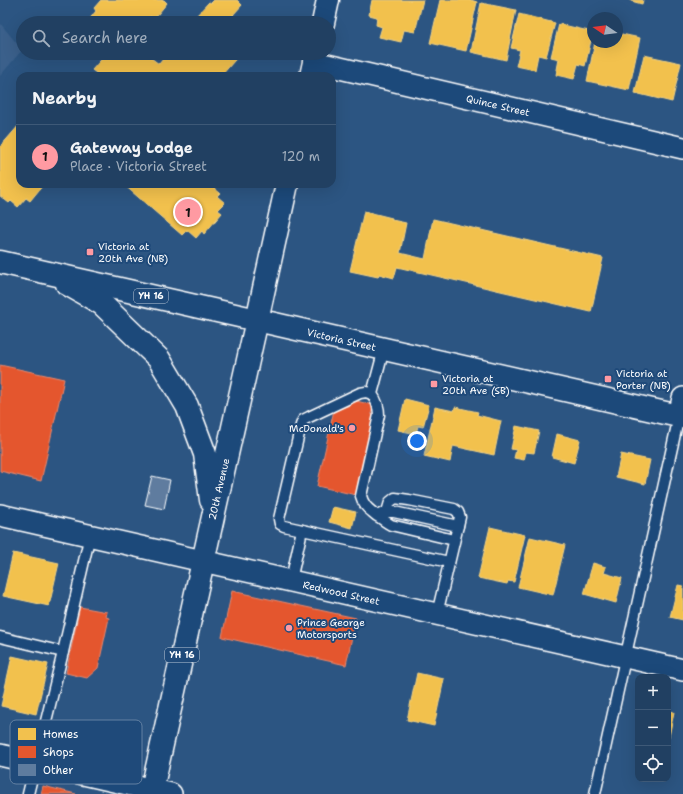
<!DOCTYPE html>
<meta charset="utf-8">
<style>
body{margin:0;font-family:"Shantell Sans",sans-serif;background:#2d4b6b;color:#f1f3f6}
.controls{position:absolute;right:12px;bottom:12px;display:grid;overflow:hidden;border-radius:8px;box-shadow:0 4px 16px #0002}
.controls button{width:36px;height:36px;display:grid;place-items:center;padding:0;border:0;border-bottom:1px solid #3e5977;background:#214062;color:#f1f3f6;font:20px sans-serif}
.compass{position:absolute;left:587px;top:12px;width:36px;height:36px;border-radius:50%;background:#214062;box-shadow:0 4px 16px #0002;rotate:283deg}
.you{position:absolute;left:417px;top:441px;width:14px;height:14px;margin:-10px;border:3px solid #fff;border-radius:50%;background:#1a73e8;box-shadow:0 0 0 6px #1a73e833}
.badge{display:grid;place-items:center;width:26px;height:26px;border-radius:50%;background:#ff9aa2;color:#111;font-size:13px;font-weight:700}
.pin{position:absolute;translate:-50% -50%;border:2px solid #fff;box-shadow:0 1px 4px #0006}
.list{margin:0;padding:0;list-style:none}
h2{display:flex;justify-content:space-between;align-items:center;height:52px;margin:0;padding:0 16px;font-size:17px}
h2 small{font-size:13px;font-weight:400;color:#a2afbe}
.list li{display:grid;grid-template-columns:26px 1fr auto;gap:12px;align-items:center;box-sizing:border-box;height:64px;padding:0 16px;border-top:1px solid #3e5977}
.list b{display:block;font-size:15px;white-space:nowrap}
.list p{margin:0;font-size:13px;white-space:nowrap;color:#a2afbe}
.list em{font-size:13px;font-style:normal;color:#a2afbe}
.icon{flex:none;width:22px;height:22px;fill:none;stroke:currentColor;stroke-width:2;stroke-linecap:round;stroke-linejoin:round}
.map{position:relative;flex:none;width:683px;height:794px;overflow:hidden}
.search{position:absolute;background:#214062;box-shadow:0 4px 16px #0002;left:16px;top:16px;width:320px;height:44px;display:flex;align-items:center;gap:10px;box-sizing:border-box;padding:0 14px;border-radius:22px;color:#a2afbe;font-size:15px}
.panel{position:absolute;background:#214062;box-shadow:0 4px 16px #0002;left:16px;top:72px;width:320px;height:116px;border-radius:12px}
.map>svg:first-child{display:block}
.built{fill:#3b618b}
.homes{fill:#f2c14e;stroke:#f6d483}
.shops{fill:#e4572e;stroke:#ec896d}
.building{fill:#5e7c9f;stroke:#fff}
.lines{fill:none;stroke-linecap:round;stroke-linejoin:round}
.lane-casing{stroke:#fff;stroke-width:13}
.street-casing{stroke:#fff;stroke-width:24}
.secondary-casing{stroke:#fff;stroke-width:25}
.highway-casing{stroke:#fff;stroke-width:25}
.lane{stroke:#1f4a7a;stroke-width:10}
.street{stroke:#1f4a7a;stroke-width:21}
.secondary{stroke:#1f4a7a;stroke-width:22}
.highway{stroke:#1f4a7a;stroke-width:22}
.poi-dot{fill:#ff9aa2;stroke:#1f4a7a;stroke-width:1.5}
.labels{text-anchor:middle;dominant-baseline:central;stroke-width:4;stroke-linejoin:round;paint-order:stroke}
.shield{fill:#1f4a7a;stroke:#bcc9d7;stroke-width:1}
.shield-label{font-size:9px;font-weight:bold;fill:#fff}
.street-label{font-size:10px;fill:#fff;stroke:#1f4a7a}
.poi-label{font-size:10px;fill:#fff;stroke:#1f4a7a;text-anchor:start}
.key{fill:#1f4a7a;stroke:#6280a2;stroke-width:1}
.key-label{font-size:11px;fill:#fff}
</style>
<div class="map">
<svg width="683" height="794" viewBox="0 0 683 794">
<rect width="100%" height="100%" fill="#2c5582"/>
<filter id="ink" filterUnits="userSpaceOnUse"><feTurbulence type="fractalNoise" baseFrequency=".025" numOctaves="2"/><feDisplacementMap in="SourceGraphic" scale="8" xChannelSelector="R" yChannelSelector="G"/><feConvolveMatrix kernelMatrix="1 2 1 2 8 2 1 2 1" color-interpolation-filters="sRGB"/></filter>
<g filter="url(#ink)">
<polygon class="built" points="0,23 22,50 0,76"/>
<g class="homes">
<polygon points="101,0 164,0 167,3 154,19 150,16 144,23 90,23 88,21 96,11 94,8"/>
<polygon points="214,0 237,0 242,5 233,15 243,23 194,23 198,18 196,16 209,2 211,3"/>
<polygon points="372,0 423,0 415,32 404,30 401,42 379,37 382,27 376,25 377,17 369,15"/>
<polygon points="440,0 471,0 477,2 466,51 430,43"/>
<polygon points="631,0 643,0 642,4 631,1"/>
<polygon points="481,3 516,10 506,60 471,52"/>
<polygon points="519,14 555,23 546,57 538,55 535,70 516,66 520,50 511,48"/>
<polygon points="559,24 593,32 585,66 578,64 574,79 556,75 559,59 551,57"/>
<polygon points="617,33 640,38 629,90 587,81 595,42 617,42"/>
<polygon points="107,53 156,53 151,58 159,64 168,53 241,53 221,76 100,76 92,70"/>
<polygon points="644,55 681,63 672,102 635,93"/>
<polygon points="20,124 20,184 44,184 30,201 26,198 18,207 11,201 9,203 0,196 0,147"/>
<polygon points="123,184 209,184 220,193 217,196 225,203 218,210 222,213 204,234 202,231 196,238 187,230 182,235"/>
<polygon points="364,211 392,218 392,220 406,223 400,253 425,259 433,219 603,258 591,312 397,267 394,278 379,274 378,277 350,271"/>
<polygon points="405,399 429,405 423,427 418,426 416,434 398,430"/>
<polygon points="435,407 454,411 455,407 478,412 477,415 501,421 494,455 453,446 450,462 424,456"/>
<polygon points="516,426 539,431 534,453 526,452 524,460 514,458 516,450 511,449"/>
<polygon points="557,434 580,440 574,463 552,457"/>
<polygon points="621,454 650,460 645,484 616,477"/>
<polygon points="333,507 356,512 352,528 329,522"/>
<polygon points="490,527 525,535 514,582 508,581 507,584 478,578"/>
<polygon points="530,537 565,545 553,595 518,587"/>
<polygon points="13,553 59,563 49,606 3,596"/>
<polygon points="593,563 606,567 604,573 622,578 616,603 584,594"/>
<polygon points="678,585 683,586 683,620 670,617"/>
<polygon points="12,656 48,664 36,714 1,706"/>
<polygon points="417,673 444,679 434,726 407,720"/>
<polygon points="668,711 674,712 669,737 668,737"/>
</g>
<g class="shops">
<polygon points="0,365 64,379 41,481 0,471"/>
<polygon points="352,400 373,405 371,414 374,414 356,495 317,486 334,410 351,405"/>
<polygon points="232,591 356,618 346,665 222,637"/>
<polygon points="80,607 107,612 106,617 109,618 98,668 87,678 66,673"/>
<polygon points="43,786 76,794 41,794"/>
</g>
<polygon class="building" points="152,476 170,480 164,509 145,505"/>
<g class="lines">
<g class="lane-casing">
<g id="lane">
<path d="M384,349L372,394C377,401 379,407 379,415L361,496C364,507 369,509 377,516C382,519 386,522 391,525L454,540"/>
<polyline points="372,394 366,392 360,393 309,417 303,420 301,425 279,519 280,524 284,526 449,562"/>
<polyline points="387,512 390,502 395,498 409,500 454,509 458,512 460,517 437,614"/>
<polyline points="381,514 387,512 394,512 458,526"/>
<polyline points="291,580 302,530"/>
<polyline points="0,637 63,652"/>
<polyline points="28,794 63,652 90,535"/>
<polyline points="595,794 679,416"/>
</g>
</g>
<g class="street-casing">
<g id="street">
<path id="s1" d="M314,62L683,148"/>
<polyline points="679,416 683,398"/>
<path id="s2" d="M0,515L683,670"/>
<polyline points="0,755 171,794"/>
</g>
</g>
<g class="secondary-casing">
<g id="secondary">
<polyline points="323,23 328,0"/>
<polyline points="311,76 316,53"/>
<path id="s3" d="M287,184L257,320L683,417"/>
</g>
</g>
<g class="highway-casing">
<g id="highway">
<polyline points="0,262 257,320 151,794"/>
<polyline points="67,284 102,304 159,359 187,406 205,454 211,500"/>
</g>
</g>
<use href="#lane" class="lane"/>
<use href="#street" class="street"/>
<use href="#secondary" class="secondary"/>
<use href="#highway" class="highway"/>
</g>
</g>
<g class="poi-dot">
<rect x="86" y="248" width="8" height="8" rx="2"/>
<rect x="604" y="375" width="8" height="8" rx="2"/>
<rect x="430" y="380" width="8" height="8" rx="2"/>
<circle cx="352" cy="428" r="4"/>
<circle cx="289" cy="628" r="4"/>
</g>
<g class="labels">
<g class="shield">
<rect x="134" y="289" width="34" height="14" rx="3"/>
<rect x="165" y="648" width="34" height="14" rx="3"/>
</g>
<g class="shield-label">
<text x="151" y="296">YH 16</text>
<text x="182" y="655">YH 16</text>
</g>
<g class="street-label">
<text stroke="none"><textPath href="#s1" startOffset="189">Quince Street</textPath></text>
<text stroke="none"><textPath href="#s3" startOffset="226">Victoria Street</textPath></text>
<text transform="translate(219 489) rotate(-77)">20th Avenue</text>
<text stroke="none"><textPath href="#s2" startOffset="350">Redwood Street</textPath></text>
</g>
<g class="poi-label">
<text x="98" y="246">Victoria at<tspan x="98" dy="12">20th Ave (NB)</tspan></text>
<text x="616" y="373">Victoria at<tspan x="616" dy="12">Porter (NB)</tspan></text>
<text x="442" y="378">Victoria at<tspan x="442" dy="12">20th Ave (SB)</tspan></text>
<text x="344" y="428" text-anchor="end">McDonald's</text>
<text x="297" y="622">Prince George<tspan x="297" dy="12">Motorsports</tspan></text>
</g>
</g>
<rect x="10" y="720" width="132" height="64" rx="6" class="key"/>
<rect x="18" y="728" width="18" height="12" fill="#f2c14e"/>
<rect x="18" y="746" width="18" height="12" fill="#e4572e"/>
<rect x="18" y="764" width="18" height="12" fill="#5e7c9f"/>
<g class="key-label">
<text x="43" y="738">Homes</text>
<text x="43" y="756">Shops</text>
<text x="43" y="774">Other</text>
</g>
</svg>
<div class="controls">
<button>+</button>
<button>−</button>
<button><svg class="icon" aria-label="locate" viewBox="0 0 24 24"><circle cx="12" cy="12" r="6"/><path d="M12 2v4M12 18v4M2 12h4M18 12h4"/></svg></button>
</div>
<svg class="compass" viewBox="-18 -18 36 36"><path d="M0-13l5 13h-10z" fill="#e53935"/><path d="M0 13l5-13h-10z" fill="#a2afbe"/></svg>
<div class="you"></div>
<div class="pin badge" style="left:188px;top:212px">1</div>
<div class="search"><svg class="icon" aria-label="search" viewBox="0 0 24 24"><circle cx="10" cy="10" r="6"/><path d="M15 15l6 6"/></svg>Search here</div>
<section class="panel">
<h2>Nearby<small></small></h2>
<ul class="list">
<li><span class="badge">1</span><div><b>Gateway Lodge</b><p>Place · Victoria Street</p></div><em>120 m</em></li>
</ul>
</section>
</div>
